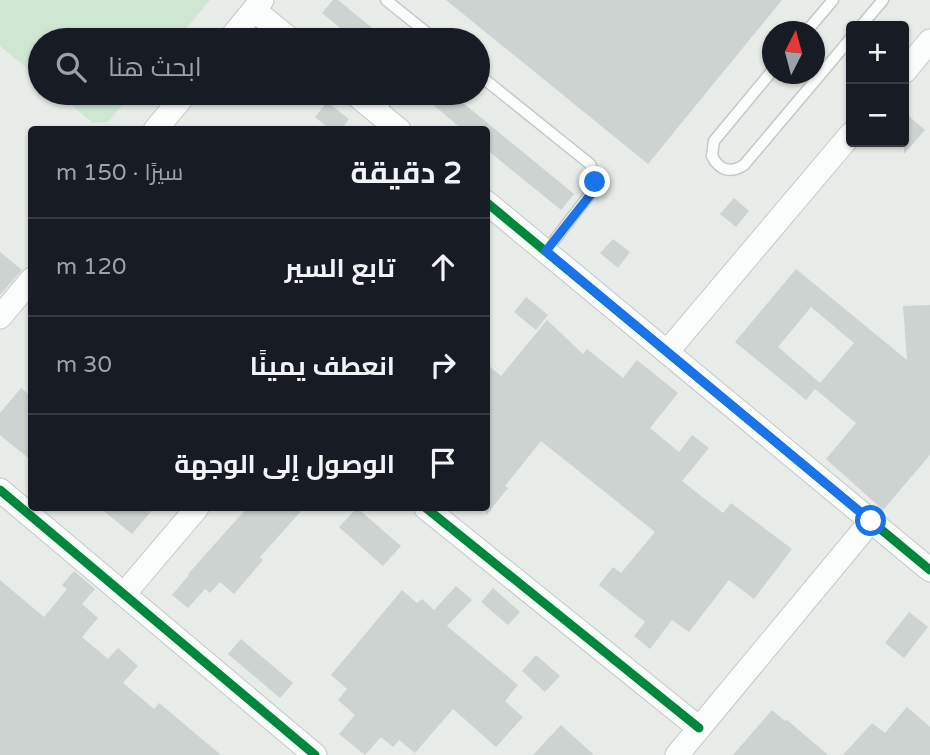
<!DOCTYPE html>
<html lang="ar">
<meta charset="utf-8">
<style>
body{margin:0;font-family:"Varela Round",Cairo,sans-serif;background:#242831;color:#f1f3f6;direction:rtl}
.controls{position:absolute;right:21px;top:21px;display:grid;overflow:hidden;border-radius:7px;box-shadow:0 2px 5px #0004}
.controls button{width:63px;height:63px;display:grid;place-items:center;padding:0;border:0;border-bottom:2px solid #363941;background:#171b24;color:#f1f3f6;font:35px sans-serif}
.compass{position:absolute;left:762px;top:21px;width:63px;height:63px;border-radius:50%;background:#171b24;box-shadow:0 2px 5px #0004;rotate:6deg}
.stop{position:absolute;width:21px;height:21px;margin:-16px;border:5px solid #1a73e8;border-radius:50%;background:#fff}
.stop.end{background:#1a73e8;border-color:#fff;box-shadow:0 2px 7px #0008}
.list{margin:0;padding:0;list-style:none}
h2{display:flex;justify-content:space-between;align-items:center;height:91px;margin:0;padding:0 28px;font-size:30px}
h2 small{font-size:23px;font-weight:400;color:#9ea1a6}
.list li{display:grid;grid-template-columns:46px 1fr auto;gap:21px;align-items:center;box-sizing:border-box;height:98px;padding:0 28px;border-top:2px solid #363941}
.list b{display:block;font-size:26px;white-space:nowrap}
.list em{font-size:23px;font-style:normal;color:#9ea1a6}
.icon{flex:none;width:38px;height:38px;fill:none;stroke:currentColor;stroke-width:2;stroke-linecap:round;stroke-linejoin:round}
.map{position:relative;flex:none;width:930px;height:755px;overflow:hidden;direction:ltr}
.search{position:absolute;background:#171b24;box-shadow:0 2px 5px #0004;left:28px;top:28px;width:462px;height:77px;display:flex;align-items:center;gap:18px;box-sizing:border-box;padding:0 24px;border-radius:38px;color:#9ea1a6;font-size:26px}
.panel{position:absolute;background:#171b24;box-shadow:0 2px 5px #0004;left:28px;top:126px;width:462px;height:385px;border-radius:7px;direction:rtl}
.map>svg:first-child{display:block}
.green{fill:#cfe6d3}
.building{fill:#cdd3d0}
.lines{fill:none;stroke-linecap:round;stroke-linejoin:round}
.service-casing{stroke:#c4c9c6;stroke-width:13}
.minor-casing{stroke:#c4c9c6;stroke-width:25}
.service{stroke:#fbfcfc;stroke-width:10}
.minor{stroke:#fbfcfc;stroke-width:23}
.cycleway-casing{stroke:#f5fbf7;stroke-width:13}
.cycleway{stroke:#00873e;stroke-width:9}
.route{stroke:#1a73e8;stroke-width:9}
</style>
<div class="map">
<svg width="930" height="755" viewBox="0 0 930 755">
<rect width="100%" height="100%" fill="#e7ece9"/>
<g class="green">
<polygon points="0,0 210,0 176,40 40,40 40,79 0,46"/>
<polygon points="57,93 132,93 108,122 93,123"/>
</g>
<g class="building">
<polygon points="333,0 338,0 387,40 355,40 322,13"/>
<polygon points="446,0 782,0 648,164"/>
<polygon points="419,93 451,93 574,194 561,210 486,149 486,130 463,130"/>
<polygon points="327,102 349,119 341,130 331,130 315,117"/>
<polygon points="904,112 925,130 904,154"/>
<polygon points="734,198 749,211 736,227 720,214"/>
<polygon points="613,239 630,252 618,268 600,253"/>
<polygon points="0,252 22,270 0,295"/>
<polygon points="796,269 907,360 903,306 930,305 930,455 883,510 826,459 856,423 815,389 854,343 811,307 778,347 820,383 806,400 735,342"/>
<polygon points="526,297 548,315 536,330 514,312"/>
<polygon points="547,320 583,354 587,349 623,378 637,360 678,393 650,428 679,452 692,435 709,448 682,481 723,513 731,503 792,549 754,599 729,580 689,632 672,620 650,649 634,636 645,622 599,585 613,567 621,573 655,532 541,441 505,486 508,488 486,515 486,363 501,376"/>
<polygon points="21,388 32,397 32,461 0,435 0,413"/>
<polygon points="100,508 154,508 132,534"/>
<polygon points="247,508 304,508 260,557 263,560 234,594 220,582 210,593 205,589 188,608 172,595 189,575 188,574"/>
<polygon points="357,508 401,546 383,566 339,527"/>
<polygon points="74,571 95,589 82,604 98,618 82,637 108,659 118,648 138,666 123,683 154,709 159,703 221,755 0,755 0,580 44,617 67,589 62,585"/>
<polygon points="456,586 472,600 447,626 518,685 505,701 523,717 496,747 453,709 415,753 399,740 393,747 381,737 365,755 339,734 355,715 338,700 347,689 331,675 402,590 417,603 422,599 434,610"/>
<polygon points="493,588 520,612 508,625 481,602"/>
<polygon points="909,612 928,627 904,658 885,643"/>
<polygon points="241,639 293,683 280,698 228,654"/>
<polygon points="536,655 560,676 545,692 522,671"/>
<polygon points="907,707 930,727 930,755 843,755 872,723 885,733"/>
<polygon points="772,710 785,721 787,720 828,755 733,755"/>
<polygon points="561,725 594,755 533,755"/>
</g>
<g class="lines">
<g class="service-casing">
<g id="service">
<polyline points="386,0 436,40"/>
<polyline points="861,26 883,0"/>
<polyline points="806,32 833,0"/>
<path d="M772,71L714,141L712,156C719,170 730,174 744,165L851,38"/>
<polyline points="478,74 590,164 595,176 594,189 546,251"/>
<polyline points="377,112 393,93"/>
</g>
</g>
<g class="minor-casing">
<g id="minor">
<polyline points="254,10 291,40"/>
<polyline points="229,40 262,0"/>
<polyline points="904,72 930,41"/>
<polyline points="354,93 399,130"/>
<polyline points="155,130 186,93"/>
<polyline points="486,202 930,570"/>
<polyline points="0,317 32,279"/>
<polyline points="667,352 851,134"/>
<polyline points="0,490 315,755"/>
<polyline points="426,508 699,728"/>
<polyline points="124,594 197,508"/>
<polyline points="677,755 871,521"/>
</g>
</g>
<use href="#service" class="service"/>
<use href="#minor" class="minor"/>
<g class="cycleway-casing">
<g id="cycleway">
<polyline points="486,202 930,570"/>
<polyline points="0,490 315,755"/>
<polyline points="426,508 699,728"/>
</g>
</g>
<use href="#cycleway" class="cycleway"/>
</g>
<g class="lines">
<polyline class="route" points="595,182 591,194 546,251 871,521"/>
</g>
</svg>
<div class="controls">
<button>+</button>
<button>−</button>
</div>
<svg class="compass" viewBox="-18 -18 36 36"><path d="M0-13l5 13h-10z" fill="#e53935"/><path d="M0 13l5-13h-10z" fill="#9ea1a6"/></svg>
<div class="stop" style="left:871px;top:521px"></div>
<div class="stop end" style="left:595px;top:182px"></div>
<div class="search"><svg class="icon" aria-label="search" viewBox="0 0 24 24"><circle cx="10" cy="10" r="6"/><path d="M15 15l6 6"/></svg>ابحث هنا</div>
<section class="panel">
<h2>2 دقيقة<small>سيرًا · 150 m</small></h2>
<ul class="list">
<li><svg class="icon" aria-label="ahead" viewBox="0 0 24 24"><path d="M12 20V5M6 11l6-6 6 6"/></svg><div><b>تابع السير</b></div><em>120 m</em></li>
<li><svg class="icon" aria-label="right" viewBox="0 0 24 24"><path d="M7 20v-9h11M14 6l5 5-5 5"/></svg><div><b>انعطف يمينًا</b></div><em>30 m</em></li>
<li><svg class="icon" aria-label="arrive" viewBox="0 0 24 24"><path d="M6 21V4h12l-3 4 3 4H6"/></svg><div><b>الوصول إلى الوجهة</b></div></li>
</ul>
</section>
</div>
